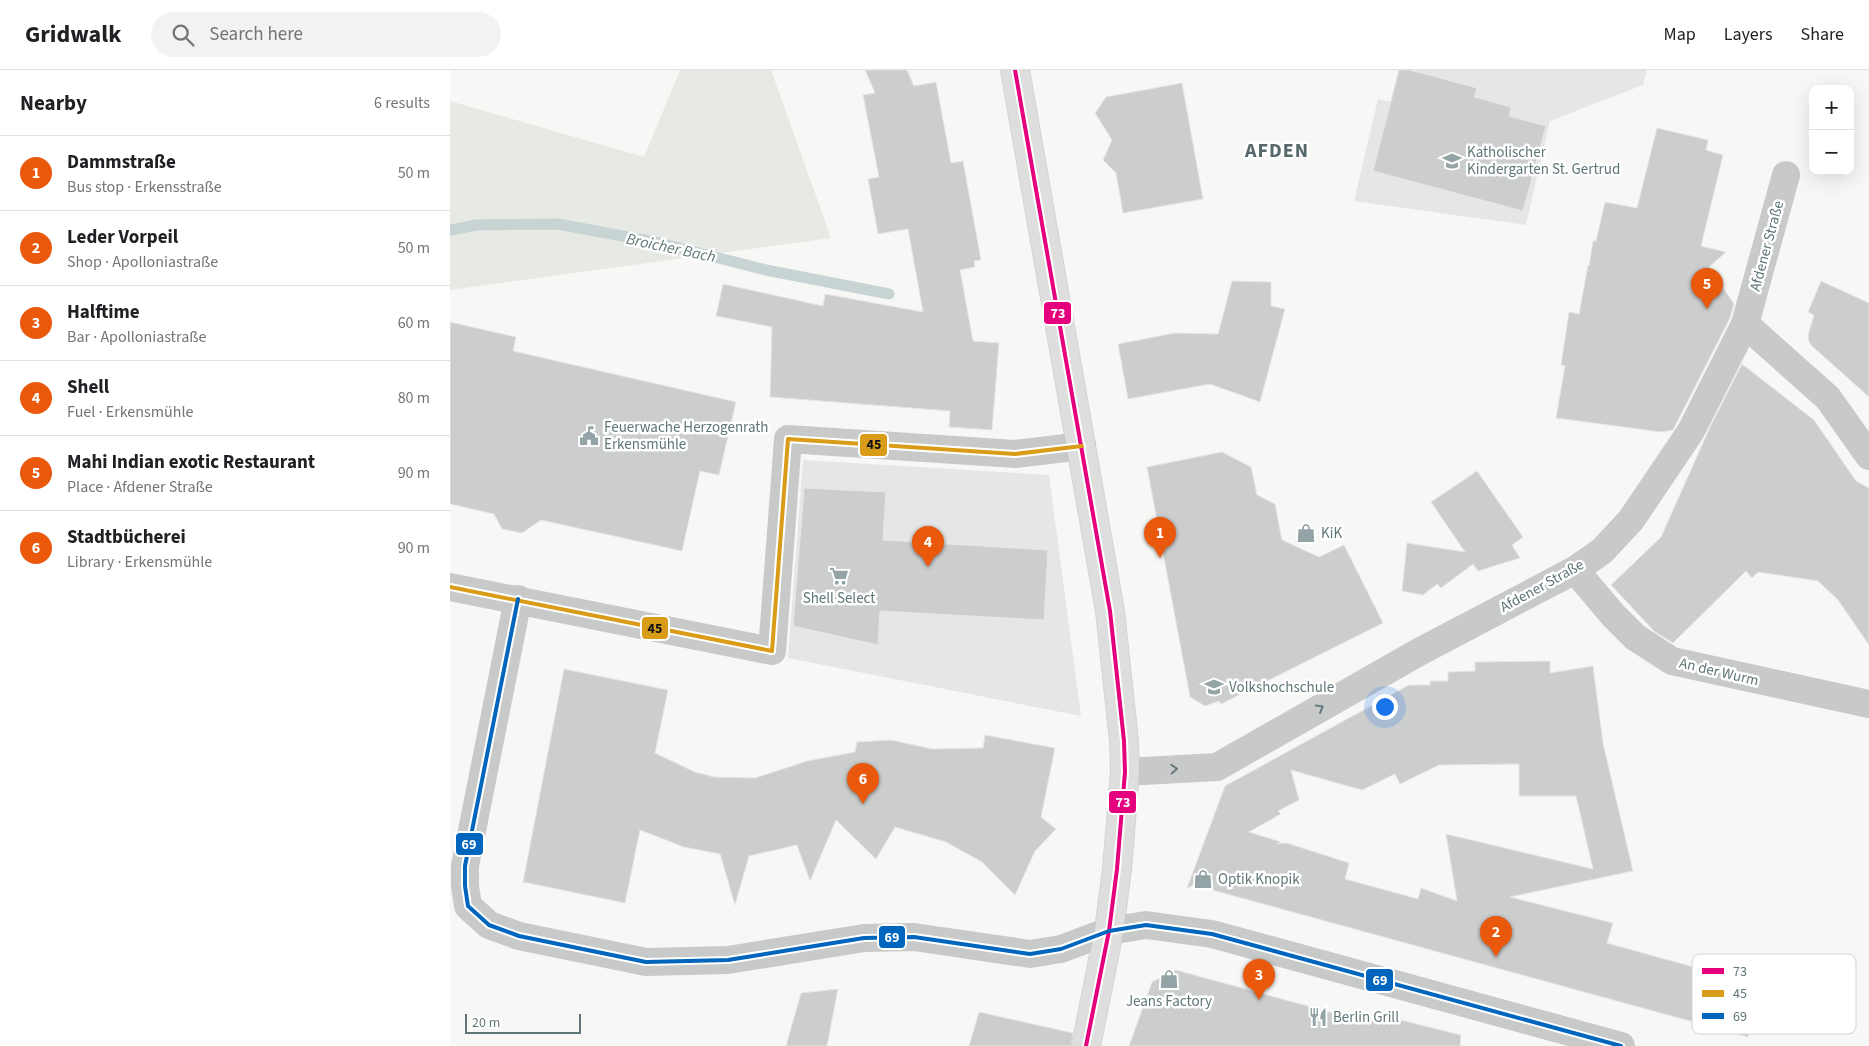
<!DOCTYPE html>
<meta charset="utf-8">
<style>
body{margin:0;font-family:"Source Sans 3",sans-serif;background:#f2f2f2;color:#202124}
.controls{position:absolute;right:15px;top:15px;display:grid;overflow:hidden;border-radius:10px;box-shadow:0 5px 20px #0002}
.controls button{width:45px;height:45px;display:grid;place-items:center;padding:0;border:0;border-bottom:1px solid #e0e0e0;background:#fff;color:#202124;font:25px sans-serif}
.scale{position:absolute;left:15px;bottom:12px;width:116px;box-sizing:border-box;padding-left:5px;border:2px solid #5f7679;border-top:0;font-size:14px;line-height:18px;white-space:nowrap;color:#5f7679;-webkit-text-stroke:4px #fff;paint-order:stroke}
.you{position:absolute;left:934px;top:636px;width:18px;height:18px;margin:-12px;border:4px solid #fff;border-radius:50%;background:#1a73e8;box-shadow:0 0 0 8px #1a73e833}
.badge{display:grid;place-items:center;width:32px;height:32px;border-radius:50%;background:#ea580c;color:#fff;font-size:16px;font-weight:700}
.pin{position:absolute;translate:-50% -41px;filter:drop-shadow(0 1px 2px #0008)}
.pin::after{content:'';position:absolute;top:26px;width:18px;height:15px;background:inherit;clip-path:polygon(0 0,100% 0,50% 100%)}
.list{margin:0;padding:0;list-style:none}
h2{display:flex;justify-content:space-between;align-items:center;height:65px;margin:0;padding:0 20px;font-size:21px}
h2 small{font-size:16px;font-weight:400;color:#757577}
.list li{display:grid;grid-template-columns:32px 1fr auto;gap:15px;align-items:center;box-sizing:border-box;height:75px;padding:0 20px;border-top:1px solid #e0e0e0}
.list b{display:block;font-size:19px;white-space:nowrap}
.list p{margin:0;font-size:16px;white-space:nowrap;color:#757577}
.list em{font-size:16px;font-style:normal;color:#757577}
.icon{flex:none;width:28px;height:28px;fill:none;stroke:currentColor;stroke-width:2;stroke-linecap:round;stroke-linejoin:round}
.map{position:relative;flex:none;width:1419px;height:976px;overflow:hidden}
header{display:flex;align-items:center;gap:30px;box-sizing:border-box;height:70px;padding:0 25px;background:#fff;border-bottom:1px solid #e0e0e0}
header strong{font-size:24px}
nav{display:flex;gap:28px;margin-inline-start:auto;font-size:18px}
.search{width:350px;height:45px;background:#f2f2f2;display:flex;align-items:center;gap:12px;box-sizing:border-box;padding:0 18px;border-radius:28px;color:#757577;font-size:19px}
main{display:flex}
aside{flex:1;background:#fff}
.map>svg:first-child{display:block}
.built{fill:#e5e7e6}
.green{fill:#e7e9e4}
.lines{fill:none;stroke-linecap:round;stroke-linejoin:round}
.stream{stroke:#c8d4d3;stroke-width:11}
.building{fill:#cccece;stroke:#e6e6e6;fill-rule:evenodd}
.major-casing{stroke:#d2d4d3;stroke-width:30}
.minor{stroke:#c8caca;stroke-width:28}
.major{stroke:#dedede;stroke-width:28}
.bus-1-casing{stroke:#fff;stroke-width:8}
.bus-2-casing{stroke:#fff;stroke-width:8}
.bus-3-casing{stroke:#fff;stroke-width:8}
.bus-1{stroke:#e5007d;stroke-width:4}
.bus-2{stroke:#d99c18;stroke-width:4}
.bus-3{stroke:#0065bd;stroke-width:4}
.oneway{stroke:#647a7d}
.labels{text-anchor:middle;dominant-baseline:central;stroke-width:5;stroke-linejoin:round;paint-order:stroke}
.poi-label{font-size:15px;fill:#5f7679;stroke:#fff;text-anchor:start}
.street-label{font-size:15px;fill:#5f7679;stroke:#fff}
.water-label{font-size:16px;font-style:italic;fill:#5f7978;stroke:#fff}
.district-label{font-size:20px;font-weight:bold;letter-spacing:1px;fill:#56686a;stroke:#fff}
.key{fill:#fff;stroke:#cfd6d7;stroke-width:1}
.key-label{font-size:14px;fill:#5f7679}
.line-badge{stroke:#fff;stroke-width:2}
.badge-label{font-size:14px;text-anchor:middle;font-weight:bold;fill:#fff}
.pale-badge-label{font-size:14px;text-anchor:middle;font-weight:bold;fill:#111}
</style>
<header>
<strong>Gridwalk</strong>
<div class="search"><svg class="icon" aria-label="search" viewBox="0 0 24 24"><circle cx="10" cy="10" r="6"/><path d="M15 15l6 6"/></svg>Search here</div>
<nav><a>Map</a><a>Layers</a><a>Share</a></nav>
</header>
<main>
<aside>
<h2>Nearby<small>6 results</small></h2>
<ul class="list">
<li><span class="badge">1</span><div><b>Dammstraße</b><p>Bus stop · Erkensstraße</p></div><em>50 m</em></li>
<li><span class="badge">2</span><div><b>Leder Vorpeil</b><p>Shop · Apolloniastraße</p></div><em>50 m</em></li>
<li><span class="badge">3</span><div><b>Halftime</b><p>Bar · Apolloniastraße</p></div><em>60 m</em></li>
<li><span class="badge">4</span><div><b>Shell</b><p>Fuel · Erkensmühle</p></div><em>80 m</em></li>
<li><span class="badge">5</span><div><b>Mahi Indian exotic Restaurant</b><p>Place · Afdener Straße</p></div><em>90 m</em></li>
<li><span class="badge">6</span><div><b>Stadtbücherei</b><p>Library · Erkensmühle</p></div><em>90 m</em></li>
</ul>
</aside>
<div class="map">
<svg width="1419" height="976" viewBox="0 0 1419 976">
<rect width="100%" height="100%" fill="#f7f7f6"/>
<g class="built">
<polygon points="967,0 1197,0 1193,15 1100,51 1076,155 904,131 928,29 957,36"/>
<polygon points="353,390 599,405 631,646 338,588"/>
</g>
<polygon class="green" points="230,0 321,0 381,168 0,220 0,31 194,87"/>
<g class="lines">
<polyline class="stream" points="0,160 26,155 108,154 210,173 316,200 439,224"/>
</g>
<g class="building">
<polygon points="415,0 457,0 464,16 486,12 501,93 513,91 531,190 524,191 525,197 510,200 523,271 549,273 542,360 499,357 500,341 320,327 322,257 266,246 273,214 373,236 375,224 473,242 458,159 428,164 418,109 429,107 413,25 425,23"/>
<polygon points="949,0 960,0 1027,18 1024,27 1061,37 1059,46 1096,56 1073,141 923,101"/>
<polygon points="732,13 753,129 673,143 666,103 653,90 662,70 645,43 656,27"/>
<polygon points="1207,58 1258,70 1256,80 1273,85 1251,176 1276,182 1259,197 1284,234 1280,248 1223,360 1211,362 1106,348 1115,296 1111,295 1119,242 1129,244 1138,195 1139,196 1143,171 1146,171 1155,132 1187,138"/>
<polygon points="782,211 821,212 821,236 835,239 810,332 760,314 678,329 668,274 725,263 768,264"/>
<polygon points="1371,211 1419,233 1419,327 1362,276 1359,272 1358,265 1364,245 1358,242"/>
<polygon points="0,252 66,267 63,281 286,332 269,405 250,401 232,481 91,450 72,463 52,459 44,444 0,434"/>
<polygon points="1292,294 1364,350 1406,411 1419,418 1419,575 1388,530 1368,511 1308,502 1302,508 1296,501 1223,573 1205,562 1161,515 1211,467 1261,355"/>
<polygon points="772,382 801,397 807,425 825,434 832,470 869,487 894,475 933,553 771,634 769,631 755,636 740,627 697,397"/>
<polygon points="1027,401 1073,467 1062,475 1070,488 1028,501 1023,494 991,518 987,514 973,525 952,521 957,473 1015,482 981,432"/>
<polygon points="354,418 436,422 433,470 598,480 594,550 430,541 428,575 343,556"/>
<path d="M1100,591V603L1143,596L1153,673L1183,801L1060,827L1163,853L1157,873L1312,916L1298,967L744,815L737,818L775,716L959,615H980V611H998V602L1025,601V592ZM1069,694V726H1126L1143,799L996,764L1007,831L971,818L968,829L895,809L899,793L837,773L827,774L831,772L799,762L831,744L828,741L849,730L841,700L912,720L945,704L950,714L989,695Z"/>
<polygon points="114,599 218,620 205,683 245,702 264,707 305,708 357,691 405,682 407,672 441,670 482,679 533,678 535,665 605,678 591,747 606,759 585,781 565,825 532,792 496,772 445,757 426,789 386,750 360,811 347,775 299,786 285,835 270,784 234,777 190,760 175,833 73,812"/>
<polygon points="726,900 920,953 923,943 1011,965 1010,976 679,976 702,912"/>
<polygon points="388,919 377,976 336,976 351,923"/>
<polygon points="529,942 623,963 621,976 519,976"/>
</g>
<g class="lines">
<g class="major-casing">
<polyline id="major" points="565,0 660,541 674,671 675,702 667,799 659,861 636,976"/>
</g>
<g class="minor">
<polyline points="1295,254 1378,328 1419,386"/>
<polyline points="1125,500 1163,545 1185,567 1222,591 1419,634"/>
<polyline points="0,517 322,581 338,369 565,384 632,376"/>
<polyline points="68,529 15,796 15,816 18,836 39,855 69,866 196,892 278,890 414,868 464,867 580,884 611,879 659,861 696,855 762,864 1171,976"/>
<polyline points="675,702 767,697 969,582 1125,500 1152,481 1181,450 1241,361 1295,254 1336,105"/>
</g>
<use href="#major" class="major"/>
<g class="bus-1-casing">
<polyline id="bus-1" points="565,0 660,541 674,671 675,702 667,799 659,861 636,976"/>
</g>
<g class="bus-2-casing">
<polyline id="bus-2" points="0,517 322,581 338,369 565,384 632,376"/>
</g>
<g class="bus-3-casing">
<polyline id="bus-3" points="68,529 15,796 15,816 18,836 39,855 69,866 196,892 278,890 414,868 464,867 580,884 611,879 659,861 696,855 762,864 1171,976"/>
</g>
<use href="#bus-1" class="bus-1"/>
<use href="#bus-2" class="bus-2"/>
<use href="#bus-3" class="bus-3"/>
</g>
<defs><path id="oneway-chevron" d="M-2-3.5L2.5 0L-2 3.5" fill="none" stroke-width="1.6" stroke-linecap="round" stroke-linejoin="round" transform="scale(1.25)"/></defs>
<g class="oneway">
<use href="#oneway-chevron" transform="translate(870 638) rotate(-30)"/>
<use href="#oneway-chevron" transform="translate(724 699) rotate(-3)"/>
</g>
<defs>
<g id="school-bare" transform="scale(1.5)"><path d="M0-5L7-2L0 1L-7-2ZM-4 1L0 2.5L4 1V4Q0 6-4 4Z" fill="#94a3a5" stroke="#fff" stroke-width="2.5" paint-order="stroke"/></g>
<g id="civic-bare" transform="scale(1.5)"><path d="M-.6-6.5H3V-4.5H.6V-3L4-1V1h2V6H-6V1h2V-1L-.6-3ZM-1.2 2.5V6h2.4V2.5Z" fill="#94a3a5" stroke="#fff" stroke-width="2.5" paint-order="stroke"/></g>
<g id="shop-bare" transform="scale(1.5)"><path d="M-5-2.5h2.3a2.7 3.5 0 0 1 5.4 0H5L5.5 6h-11ZM-1.5-2.5h3a1.5 2.3 0 0 0-3 0Z" fill="#94a3a5" stroke="#fff" stroke-width="2.5" paint-order="stroke"/></g>
<g id="supermarket-bare" transform="scale(1.5)"><path d="M-6-5.5h2.5l.6 2H6L4.5 2H-2.5L-4.4-4H-6ZM-1.5 3.2a1.3 1.3 0 1 0 .1 0ZM3 3.2a1.3 1.3 0 1 0 .1 0Z" fill="#94a3a5" stroke="#fff" stroke-width="2.5" paint-order="stroke"/></g>
<g id="university-bare" transform="scale(1.5)"><path d="M0-5L7-2L0 1L-7-2ZM-4 1L0 2.5L4 1V4Q0 6-4 4Z" fill="#94a3a5" stroke="#fff" stroke-width="2.5" paint-order="stroke"/></g>
<g id="restaurant-bare" transform="scale(1.5)"><path d="M-5-6h1v4h1v-4h1v4h1v-4h1v5L-1.5 .5V6h-2V.5L-5-1ZM5-6V6H3V1.5H1.5Q1.5-4 5-6Z" fill="#94a3a5" stroke="#fff" stroke-width="2.5" paint-order="stroke"/></g>
</defs>
<g fill-rule="evenodd">
<use href="#school-bare" x="1002" y="91"/>
<use href="#civic-bare" x="139" y="366"/>
<use href="#shop-bare" x="856" y="463"/>
<use href="#supermarket-bare" x="389" y="506"/>
<use href="#university-bare" x="764" y="617"/>
<use href="#shop-bare" x="753" y="809"/>
<use href="#shop-bare" x="719" y="909"/>
<use href="#restaurant-bare" x="868" y="947"/>
</g>
<g class="labels">
<g class="poi-label">
<text x="1017" y="82">Katholischer<tspan x="1017" dy="17">Kindergarten St. Gertrud</tspan></text>
<text x="154" y="357">Feuerwache Herzogenrath<tspan x="154" dy="17">Erkensmühle</tspan></text>
<text x="871" y="463">KiK</text>
<text x="389" y="528" text-anchor="middle">Shell Select</text>
<text x="779" y="617">Volkshochschule</text>
<text x="768" y="809">Optik Knopik</text>
<text x="719" y="931" text-anchor="middle">Jeans Factory</text>
<text x="883" y="947">Berlin Grill</text>
</g>
<g class="street-label">
<text transform="translate(1317 176) rotate(-75)">Afdener Straße</text>
<text transform="translate(1092 516) rotate(-29)">Afdener Straße</text>
<text transform="translate(1269 602) rotate(13)">An der Wurm</text>
</g>
<g class="water-label">
<text transform="translate(221 178) rotate(12)">Broicher Bach</text>
</g>
<g class="district-label">
<text x="827" y="81">AFDEN</text>
</g>
</g>
<rect x="1242" y="884" width="164" height="80" rx="8" class="key"/>
<rect x="1252" y="898" width="22" height="6" fill="#e5007d"/>
<rect x="1252" y="920" width="22" height="7" fill="#d99c18"/>
<rect x="1252" y="943" width="22" height="6" fill="#0065bd"/>
<g class="key-label">
<text x="1283" y="906">73</text>
<text x="1283" y="928">45</text>
<text x="1283" y="951">69</text>
</g>
<g class="line-badge">
<rect x="593" y="231" width="29" height="24" rx="5" fill="#e5007d"/>
<rect x="409" y="363" width="29" height="24" rx="5" fill="#d99c18"/>
<rect x="191" y="546" width="28" height="24" rx="5" fill="#d99c18"/>
<rect x="658" y="720" width="29" height="24" rx="5" fill="#e5007d"/>
<rect x="5" y="762" width="29" height="24" rx="5" fill="#0065bd"/>
<rect x="428" y="855" width="28" height="24" rx="5" fill="#0065bd"/>
<rect x="915" y="898" width="29" height="24" rx="5" fill="#0065bd"/>
</g>
<g class="badge-label">
<text x="608" y="248">73</text>
<text x="673" y="737">73</text>
<text x="19" y="779">69</text>
<text x="442" y="872">69</text>
<text x="930" y="915">69</text>
</g>
<g class="pale-badge-label">
<text x="424" y="379">45</text>
<text x="205" y="563">45</text>
</g>
</svg>
<div class="controls">
<button>+</button>
<button>−</button>
</div>
<div class="scale">20 m</div>
<div class="you"></div>
<div class="pin badge" style="left:710px;top:488px">1</div>
<div class="pin badge" style="left:1046px;top:887px">2</div>
<div class="pin badge" style="left:809px;top:930px">3</div>
<div class="pin badge" style="left:478px;top:497px">4</div>
<div class="pin badge" style="left:1257px;top:239px">5</div>
<div class="pin badge" style="left:413px;top:734px">6</div>
</div>
</main>
